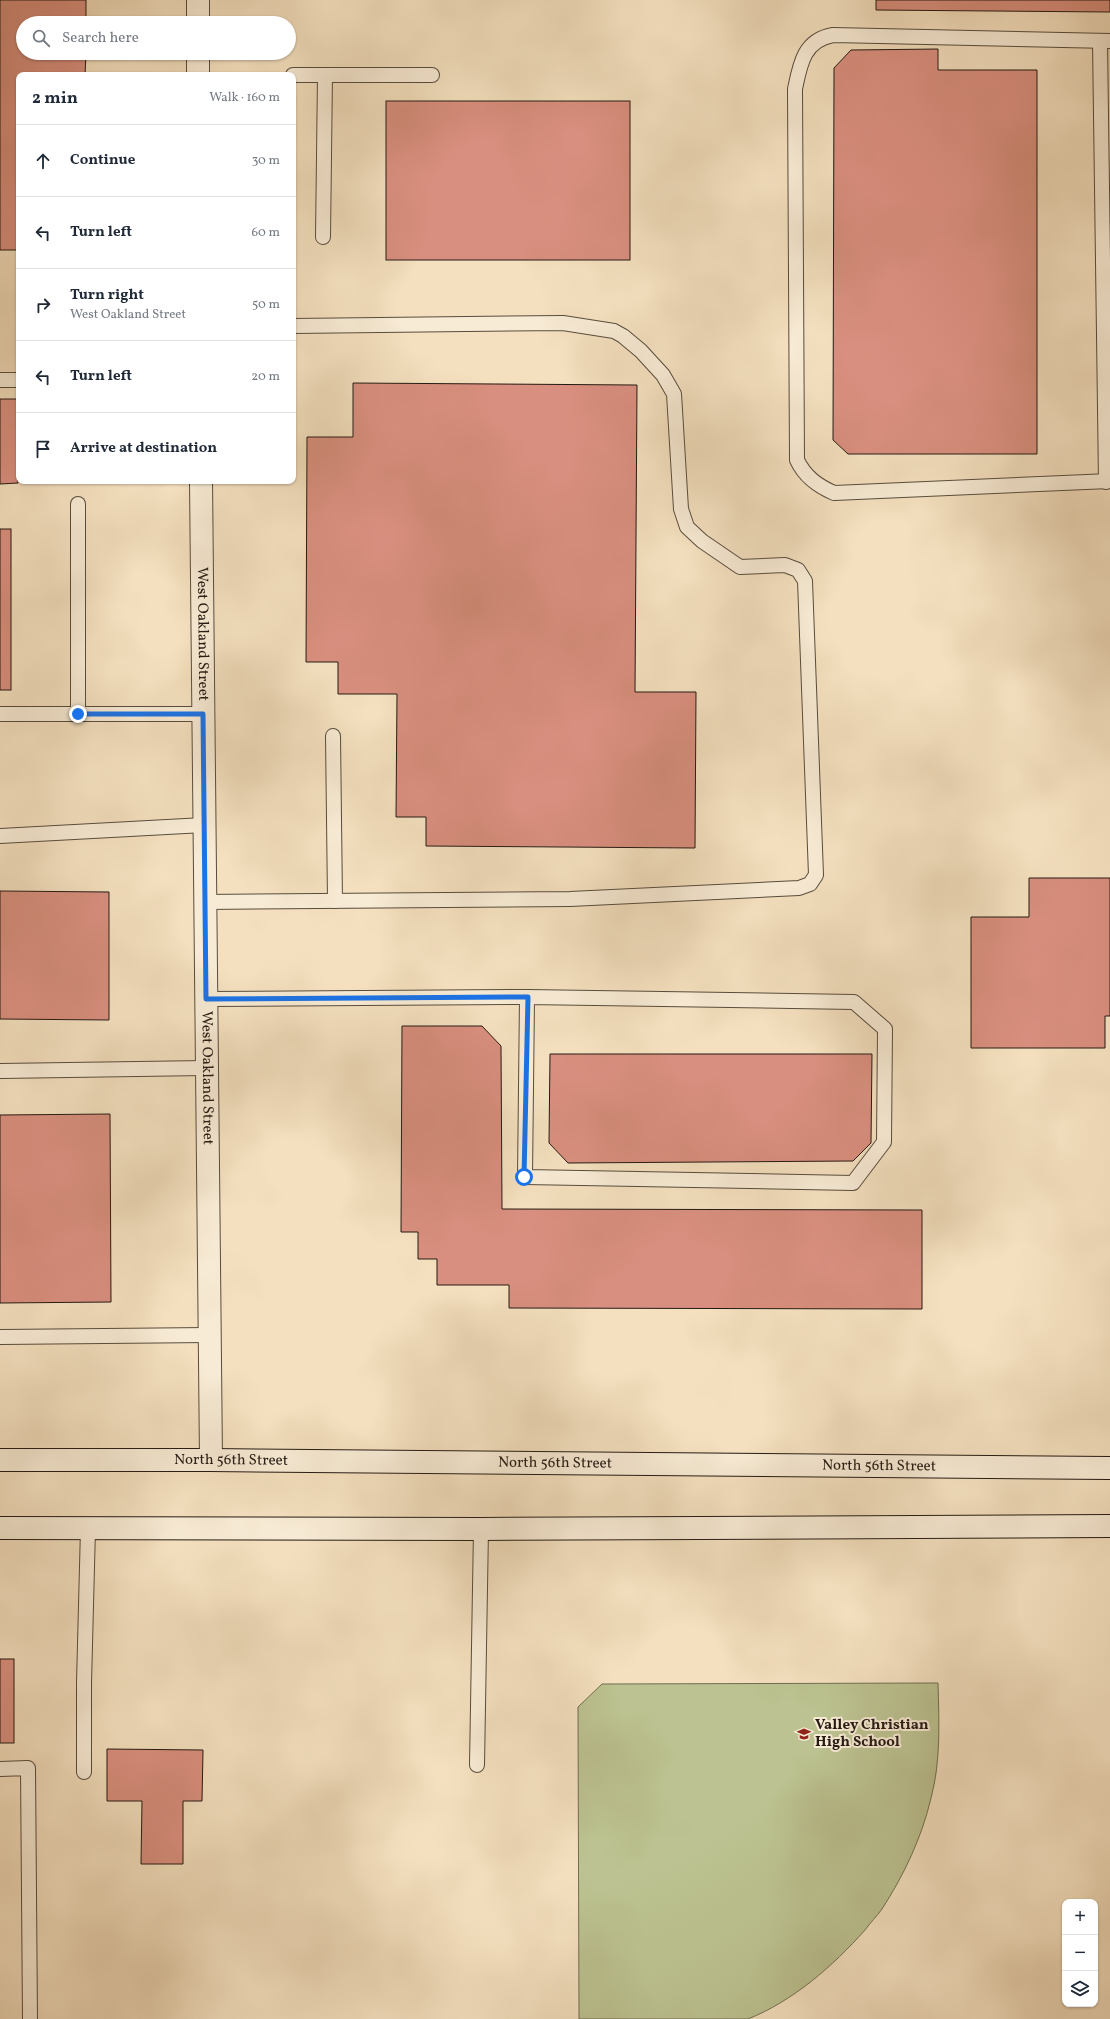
<!DOCTYPE html>
<meta charset="utf-8">
<style>
body{margin:0;font-family:Vollkorn,serif;background:#f6f6f7;color:#1f2937}
.controls{position:absolute;right:12px;bottom:12px;display:grid;overflow:hidden;border-radius:8px;box-shadow:0 1px 3px #0004}
.controls button{width:36px;height:36px;display:grid;place-items:center;padding:0;border:0;border-bottom:1px solid #e0e1e3;background:#fff;color:#1f2937;font:20px sans-serif}
.stop{position:absolute;width:12px;height:12px;margin:-9px;border:3px solid #1a73e8;border-radius:50%;background:#fff}
.stop.end{background:#1a73e8;border-color:#fff;box-shadow:0 1px 4px #0008}
.list{margin:0;padding:0;list-style:none}
h2{display:flex;justify-content:space-between;align-items:center;height:52px;margin:0;padding:0 16px;font-size:17px}
h2 small{font-size:13px;font-weight:400;color:#747a83}
.list li{display:grid;grid-template-columns:26px 1fr auto;gap:12px;align-items:center;box-sizing:border-box;height:72px;padding:0 16px;border-top:1px solid #e0e1e3}
.list b{display:block;font-size:15px;white-space:nowrap}
.list p{margin:0;font-size:13px;white-space:nowrap;color:#747a83}
.list em{font-size:13px;font-style:normal;color:#747a83}
.icon{flex:none;width:22px;height:22px;fill:none;stroke:currentColor;stroke-width:2;stroke-linecap:round;stroke-linejoin:round}
.map{position:relative;flex:none;width:1110px;height:2019px;overflow:hidden}
.search{position:absolute;background:#fff;box-shadow:0 1px 3px #0004;left:16px;top:16px;width:280px;height:44px;display:flex;align-items:center;gap:10px;box-sizing:border-box;padding:0 14px;border-radius:22px;color:#747a83;font-size:15px}
.panel{position:absolute;background:#fff;box-shadow:0 1px 3px #0004;left:16px;top:72px;width:280px;height:412px;border-radius:8px}
.map>svg:first-child{display:block}
.green{fill:#bcc291;stroke:#706e52}
.building{fill:#d98f7f;stroke:#241a13}
.lines{fill:none;stroke-linecap:round;stroke-linejoin:round}
.lane-casing{stroke:#584c3e;stroke-width:16}
.street-casing{stroke:#584c3e;stroke-width:24}
.secondary-casing{stroke:#241a13;stroke-width:24}
.lane{stroke:#f8ebd5;stroke-width:14}
.street{stroke:#f8ebd5;stroke-width:22}
.secondary{stroke:#f8ebd5;stroke-width:22}
.route{stroke:#1a73e8;stroke-width:5}
.labels{text-anchor:middle;dominant-baseline:central;stroke-width:4;stroke-linejoin:round;paint-order:stroke}
.street-label{font-size:15px;fill:#241a13;stroke:#f8ebd5}
.poi-label{font-size:15px;font-weight:bold;fill:#241a13;stroke:#f8ebd5;text-anchor:start}
</style>
<div class="map">
<svg width="1110" height="2019" viewBox="0 0 1110 2019">
<rect width="100%" height="100%" fill="#f4e0bf"/>
<filter id="stains"><feTurbulence type="fractalNoise" baseFrequency=".005" numOctaves="4"/><feColorMatrix values="0 0 0 0 .2 0 0 0 0 .09 0 0 0 0 .02 0 0 0 .5 -.17"/></filter>
<radialGradient id="worn" r=".72"><stop offset=".6" stop-color="#630" stop-opacity="0"/><stop offset="1" stop-color="#630" stop-opacity=".3"/></radialGradient>
<path class="green" d="M938,1683C939,1722 941,1761 931,1798C922,1837 904,1875 882,1909C877,1916 870,1923 865,1930C833,1966 793,2001 748,2019H579L578,1707L602,1684Z"/>
<g class="building">
<polygon points="0,0 86,0 86,23 23,23 23,53 86,53 85,75 19,75 19,250 0,250"/>
<polygon points="876,0 1110,0 1110,12 876,10"/>
<polygon points="938,49 938,70 1037,70 1037,454 848,454 833,440 834,68 851,50"/>
<rect x="386" y="101" width="244" height="159"/>
<polygon points="353,383 637,385 635,692 696,692 695,848 426,846 426,817 396,817 397,694 338,694 338,662 306,662 307,437 353,437"/>
<polygon points="0,399 17,399 18,483 0,484"/>
<rect x="0" y="529" width="11" height="161"/>
<polygon points="1029,878 1110,878 1110,1016 1105,1016 1105,1048 971,1048 971,917 1029,917"/>
<polygon points="0,891 109,892 109,1020 0,1019"/>
<polygon points="402,1026 482,1026 501,1046 502,1209 922,1210 922,1309 509,1308 509,1285 437,1285 437,1259 418,1259 418,1232 401,1232"/>
<polygon points="550,1054 872,1054 871,1143 853,1161 568,1163 549,1143"/>
<polygon points="110,1114 111,1302 0,1303 0,1115"/>
<rect x="0" y="1659" width="14" height="84"/>
<polygon points="107,1749 203,1750 202,1801 183,1801 183,1864 141,1864 142,1801 107,1801"/>
</g>
<g class="lines">
<g class="lane-casing">
<g id="lane">
<polyline points="1100,41 1106,482"/>
<path d="M1110,41L833,35C804,40 800,64 795,89L797,460C805,477 818,486 834,493L1110,481"/>
<polyline points="293,75 432,75"/>
<polyline points="323,237 325,75"/>
<polyline points="0,380 19,380"/>
<polyline points="78,504 78,714"/>
<polyline points="0,714 203,714"/>
<polyline points="333,736 335,901"/>
<polyline points="0,836 204,825"/>
<polyline points="204,902 570,899 799,888 810,884 816,875 805,581 798,570 785,565 740,567 702,541 687,527 681,509 674,394 663,375 641,351 623,336 614,331 563,323 293,326"/>
<polyline points="206,999 527,997 854,1002 885,1029 884,1142 853,1183 525,1177 527,997"/>
<polyline points="0,1071 206,1068"/>
<polyline points="0,1337 209,1335"/>
<polyline points="477,1765 481,1529"/>
<polyline points="0,1769 28,1768 30,2019"/>
<polyline points="84,1772 84,1683 88,1528"/>
</g>
</g>
<g class="street-casing">
<g id="street">
<polyline points="198,0 198,23"/>
<polyline points="198,53 198,75"/>
<path id="s1" d="M201,481L211,1460"/>
</g>
</g>
<g class="secondary-casing">
<g id="secondary">
<path id="s2" d="M0,1460H211L1110,1468"/>
<polyline points="0,1528 481,1529 1110,1526"/>
</g>
</g>
<use href="#lane" class="lane"/>
<use href="#street" class="street"/>
<use href="#secondary" class="secondary"/>
</g>
<g class="lines">
<polyline class="route" points="78,714 203,714 206,999 528,997 524,1177"/>
</g>
<defs>
<g id="school-bare" transform="scale(1.08)"><path d="M0-5L7-2L0 1L-7-2ZM-4 1L0 2.5L4 1V4Q0 6-4 4Z" fill="#8f2418" stroke="#f8ebd5" stroke-width="2.5" paint-order="stroke"/></g>
</defs>
<g fill-rule="evenodd">
<use href="#school-bare" x="804" y="1734"/>
</g>
<g class="labels">
<g class="street-label">
<text stroke="none"><textPath href="#s1" startOffset="153">West Oakland Street</textPath></text>
<text stroke="none"><textPath href="#s1" startOffset="597">West Oakland Street</textPath></text>
<text stroke="none"><textPath href="#s2" startOffset="231">North 56th Street</textPath></text>
<text stroke="none"><textPath href="#s2" startOffset="555">North 56th Street</textPath></text>
<text stroke="none"><textPath href="#s2" startOffset="879">North 56th Street</textPath></text>
</g>
<g class="poi-label">
<text x="815" y="1725">Valley Christian<tspan x="815" dy="17">High School</tspan></text>
</g>
</g>
<rect width="100%" height="100%" filter="url(#stains)"/>
<rect width="100%" height="100%" fill="url(#worn)"/>
</svg>
<div class="controls">
<button>+</button>
<button>−</button>
<button><svg class="icon" aria-label="layers" viewBox="0 0 24 24"><path d="M12 4l9 5-9 5-9-5zM3 14l9 5 9-5"/></svg></button>
</div>
<div class="stop" style="left:524px;top:1177px"></div>
<div class="stop end" style="left:78px;top:714px"></div>
<div class="search"><svg class="icon" aria-label="search" viewBox="0 0 24 24"><circle cx="10" cy="10" r="6"/><path d="M15 15l6 6"/></svg>Search here</div>
<section class="panel">
<h2>2 min<small>Walk · 160 m</small></h2>
<ul class="list">
<li><svg class="icon" aria-label="ahead" viewBox="0 0 24 24"><path d="M12 20V5M6 11l6-6 6 6"/></svg><div><b>Continue</b></div><em>30 m</em></li>
<li><svg class="icon" aria-label="left" viewBox="0 0 24 24"><path d="M17 20v-9H6M10 6l-5 5 5 5"/></svg><div><b>Turn left</b></div><em>60 m</em></li>
<li><svg class="icon" aria-label="right" viewBox="0 0 24 24"><path d="M7 20v-9h11M14 6l5 5-5 5"/></svg><div><b>Turn right</b><p>West Oakland Street</p></div><em>50 m</em></li>
<li><svg class="icon" aria-label="left" viewBox="0 0 24 24"><path d="M17 20v-9H6M10 6l-5 5 5 5"/></svg><div><b>Turn left</b></div><em>20 m</em></li>
<li><svg class="icon" aria-label="arrive" viewBox="0 0 24 24"><path d="M6 21V4h12l-3 4 3 4H6"/></svg><div><b>Arrive at destination</b></div></li>
</ul>
</section>
</div>
